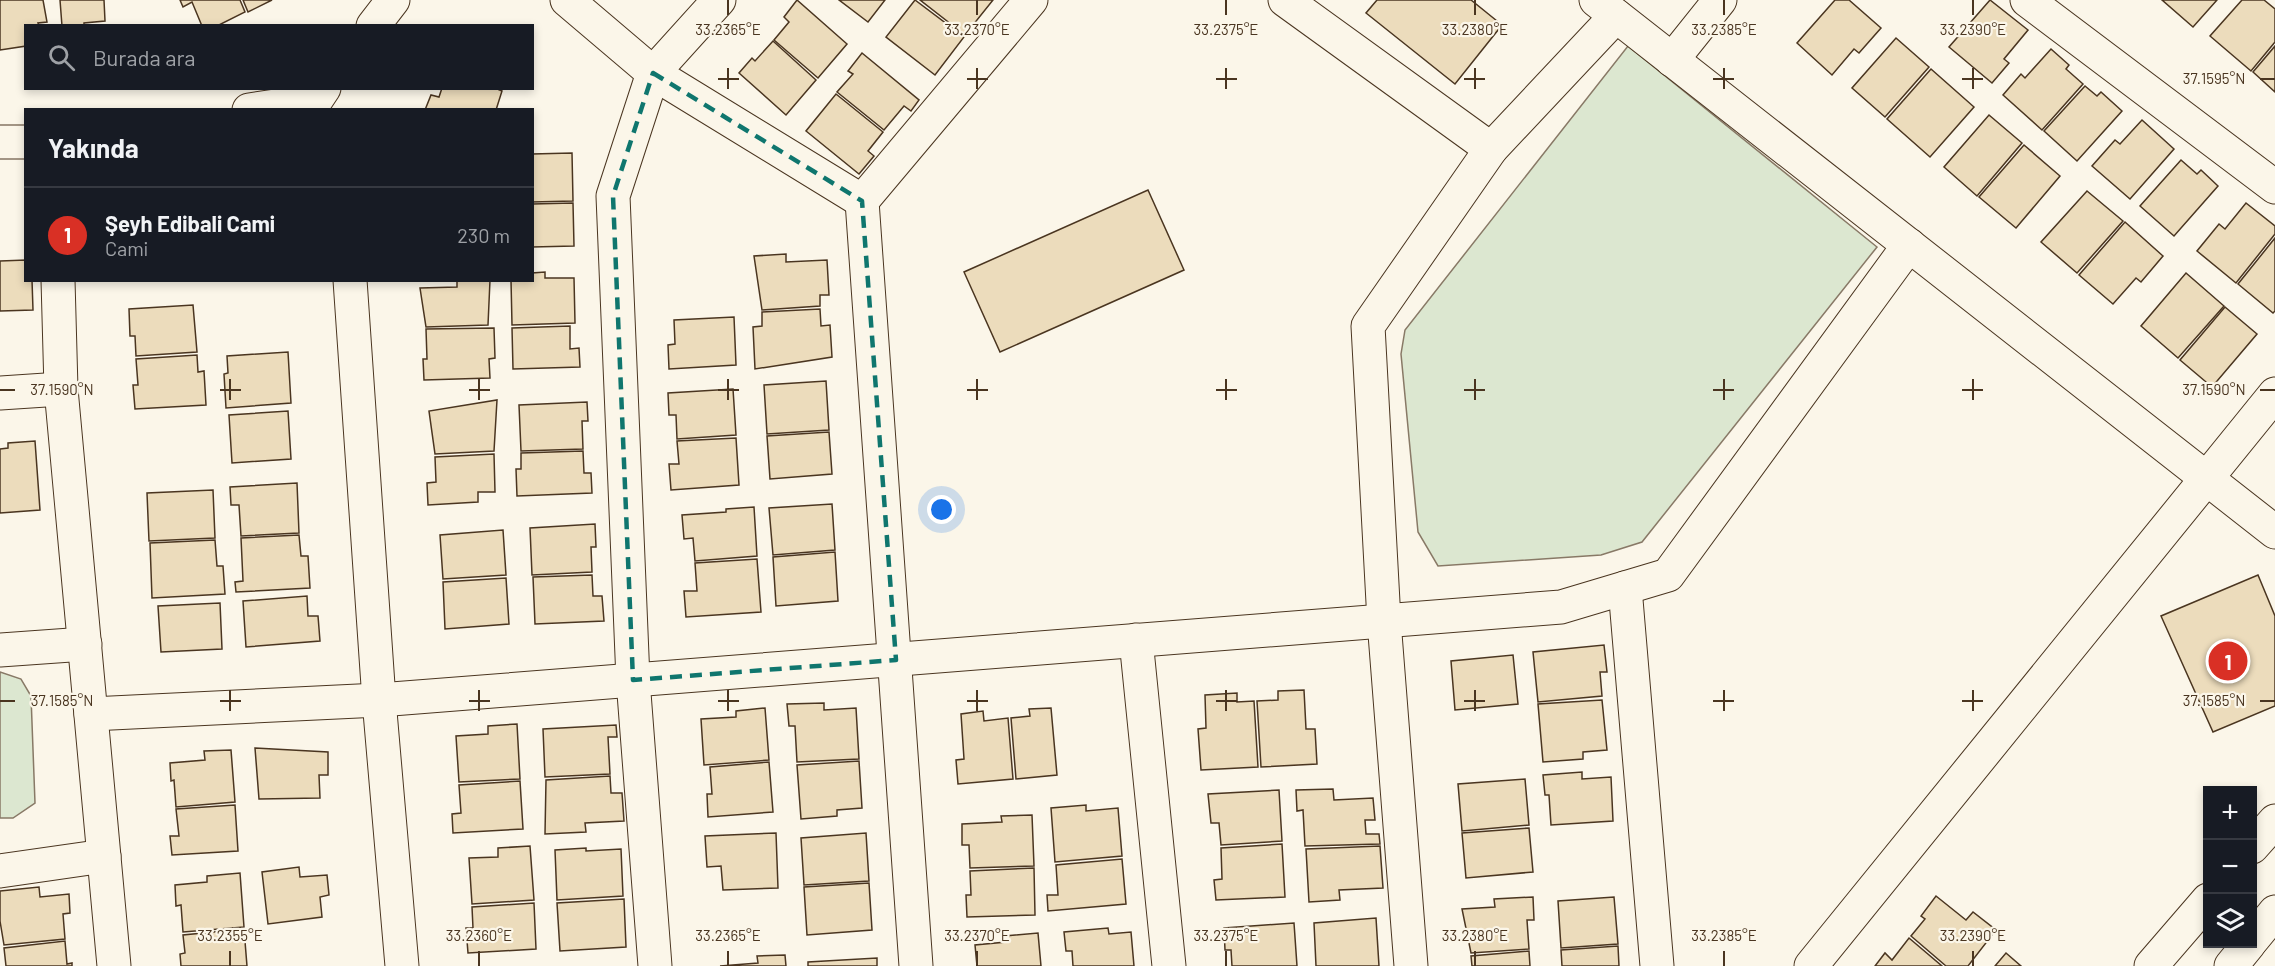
<!DOCTYPE html>
<html lang="tr">
<meta charset="utf-8">
<style>
body{margin:0;font-family:Barlow,sans-serif;background:#242831;color:#f1f3f6}
.controls{position:absolute;right:18px;bottom:18px;display:grid;overflow:hidden;border-radius:0px;box-shadow:0 3px 9px #0003}
.controls button{width:54px;height:54px;display:grid;place-items:center;padding:0;border:0;border-bottom:2px solid #363941;background:#171b24;color:#f1f3f6;font:30px sans-serif}
.you{position:absolute;left:942px;top:510px;width:21px;height:21px;margin:-15px;border:4px solid #fff;border-radius:50%;background:#1a73e8;box-shadow:0 0 0 9px #1a73e833}
.badge{display:grid;place-items:center;width:39px;height:39px;border-radius:50%;background:#d93025;color:#fff;font-size:20px;font-weight:700}
.pin{position:absolute;translate:-50% -50%;border:3px solid #fff;box-shadow:0 2px 6px #0006}
.list{margin:0;padding:0;list-style:none}
h2{display:flex;justify-content:space-between;align-items:center;height:78px;margin:0;padding:0 24px;font-size:26px}
h2 small{font-size:20px;font-weight:400;color:#9ea1a6}
.list li{display:grid;grid-template-columns:39px 1fr auto;gap:18px;align-items:center;box-sizing:border-box;height:96px;padding:0 24px;border-top:2px solid #363941}
.list b{display:block;font-size:22px;white-space:nowrap}
.list p{margin:0;font-size:20px;white-space:nowrap;color:#9ea1a6}
.list em{font-size:20px;font-style:normal;color:#9ea1a6}
.icon{flex:none;width:33px;height:33px;fill:none;stroke:currentColor;stroke-width:2;stroke-linecap:round;stroke-linejoin:round}
.map{position:relative;flex:none;width:2275px;height:966px;overflow:hidden}
.search{position:absolute;background:#171b24;box-shadow:0 3px 9px #0003;left:24px;top:24px;width:510px;height:66px;display:flex;align-items:center;gap:15px;box-sizing:border-box;padding:0 21px;border-radius:0px;color:#9ea1a6;font-size:22px}
.panel{position:absolute;background:#171b24;box-shadow:0 3px 9px #0003;left:24px;top:108px;width:510px;height:174px;border-radius:0px}
.map>svg:first-child{display:block}
.green{fill:#dce7d0;stroke:#887966;stroke-width:1.5}
.building{fill:#ecdcbc;stroke:#4a3520;stroke-width:1.5}
.lines{fill:none;stroke-linecap:round;stroke-linejoin:round}
.minor-casing{stroke:#4a3520;stroke-width:35}
.minor{stroke:#fbf6e9;stroke-width:33}
.marked{fill:none;stroke:#0f766e;stroke-width:4.5;stroke-dasharray:12 8;stroke-linejoin:round}
.ticks{fill:none;stroke:#4a3520;stroke-width:2}
.ticks-label{font-size:15px;text-anchor:middle;fill:#4a3520;stroke:#fbf6e9;stroke-width:4.5;stroke-linejoin:round;paint-order:stroke}
</style>
<div class="map">
<svg width="2275" height="966" viewBox="0 0 2275 966">
<rect width="100%" height="100%" fill="#fbf6e9"/>
<g class="green">
<polygon points="1628,46 1877,247 1642,542 1601,555 1438,566 1418,532 1401,354 1405,330"/>
<polygon points="0,672 21,679 31,696 35,803 13,818 0,818"/>
</g>
<g class="building">
<polygon points="0,0 43,0 47,22 38,23 39,26 26,26 26,46 0,50"/>
<polygon points="60,0 104,0 105,21 84,23 84,26 62,26"/>
<polygon points="180,0 240,0 245,12 217,26 202,26 192,2 183,7"/>
<polygon points="243,0 272,0 248,12"/>
<polygon points="797,0 847,44 818,78 774,40 789,22 784,17"/>
<polygon points="839,0 885,0 868,22"/>
<polygon points="915,0 964,37 935,75 886,37"/>
<polygon points="920,0 993,0 965,35"/>
<polygon points="1377,0 1471,0 1502,25 1455,84 1366,13"/>
<polygon points="1835,0 1849,0 1881,28 1859,53 1854,49 1832,75 1797,43"/>
<polygon points="1990,0 2028,30 2004,59 2009,63 1992,83 1949,47"/>
<polygon points="2162,0 2217,0 2193,27"/>
<polygon points="2242,0 2264,0 2275,9 2275,42 2251,71 2210,36"/>
<polygon points="1896,38 1929,67 1885,117 1852,88"/>
<polygon points="773,41 816,80 786,115 739,73 752,58 755,61"/>
<polygon points="2275,46 2275,92 2253,72"/>
<polygon points="2051,49 2069,65 2066,69 2083,84 2042,130 2003,95 2021,74 2025,78"/>
<polygon points="862,53 919,100 911,111 904,106 884,130 837,92 853,74 848,71"/>
<polygon points="1931,69 1974,107 1930,157 1887,119"/>
<polygon points="2085,86 2097,96 2101,92 2122,111 2077,161 2044,131"/>
<polygon points="442,88 495,88 502,91 496,110 425,110 431,95 439,97"/>
<polygon points="836,94 883,132 868,151 874,156 859,174 806,131"/>
<polygon points="1989,115 2022,143 1977,196 1944,167"/>
<polygon points="2142,120 2174,149 2130,199 2092,166 2115,140 2120,144"/>
<polygon points="2024,145 2060,176 2016,228 1979,197"/>
<polygon points="572,153 573,201 532,202 532,154"/>
<polygon points="2181,160 2197,174 2201,170 2218,186 2174,236 2140,206"/>
<polygon points="1148,190 1184,270 1000,352 964,272"/>
<polygon points="2087,191 2123,221 2077,273 2041,242"/>
<polygon points="573,203 574,246 532,247 532,204"/>
<polygon points="2246,203 2275,226 2275,234 2236,283 2197,251 2219,224 2225,229"/>
<polygon points="2125,222 2163,256 2141,282 2136,278 2113,304 2079,275"/>
<polygon points="2275,238 2275,311 2273,313 2238,284"/>
<polygon points="786,254 786,262 827,260 829,295 820,295 820,306 762,310 754,256"/>
<polygon points="26,260 26,280 32,280 33,310 0,311 0,261"/>
<polygon points="545,272 545,278 574,278 575,323 512,325 511,280 532,280 532,273"/>
<polygon points="2186,273 2224,306 2178,358 2141,326"/>
<polygon points="457,280 490,280 488,325 426,327 420,288 457,287"/>
<polygon points="193,305 197,352 136,356 135,336 130,336 129,309"/>
<polygon points="2225,307 2257,334 2212,387 2180,360"/>
<polygon points="820,309 821,326 830,325 832,357 755,369 753,327 762,326 762,312"/>
<polygon points="734,317 736,365 669,369 668,345 675,344 674,320"/>
<polygon points="570,326 570,349 579,348 580,367 513,369 512,328"/>
<polygon points="494,328 495,358 489,359 490,378 424,380 423,359 427,359 426,329"/>
<polygon points="288,352 291,403 226,408 224,374 228,373 227,356"/>
<polygon points="197,355 198,372 204,371 206,405 135,409 133,385 138,385 136,359"/>
<polygon points="826,381 829,430 767,434 764,385"/>
<polygon points="733,389 736,435 677,439 676,415 669,415 668,393"/>
<polygon points="497,400 494,451 435,454 429,411"/>
<polygon points="587,402 588,421 582,421 583,449 521,451 519,405"/>
<polygon points="288,411 291,459 232,463 229,415"/>
<polygon points="829,432 832,474 770,479 767,436"/>
<polygon points="736,438 739,485 671,490 669,464 679,464 677,441"/>
<polygon points="35,441 40,510 0,513 0,449 8,448 8,443"/>
<polygon points="583,451 584,473 591,473 592,493 517,496 516,469 521,469 521,453"/>
<polygon points="494,454 495,492 478,492 478,502 428,505 427,483 436,482 435,457"/>
<polygon points="297,483 299,533 241,536 239,505 231,505 230,487"/>
<polygon points="213,490 215,538 149,541 147,493"/>
<polygon points="832,504 835,550 773,555 769,508"/>
<polygon points="754,507 757,556 695,561 693,538 684,539 682,515 726,512 726,509"/>
<polygon points="595,524 596,547 591,547 592,572 532,575 530,528"/>
<polygon points="503,530 506,575 443,579 440,535"/>
<polygon points="299,535 301,556 308,556 310,588 236,592 235,582 243,581 241,538"/>
<polygon points="215,540 217,566 223,566 225,594 152,598 150,543"/>
<polygon points="835,552 838,601 776,606 773,557"/>
<polygon points="757,559 761,612 686,617 684,591 697,591 695,563"/>
<polygon points="592,575 593,596 602,596 604,621 535,624 533,577"/>
<polygon points="2258,575 2275,616 2275,706 2213,732 2161,616"/>
<polygon points="506,578 509,624 445,629 443,582"/>
<polygon points="307,596 308,616 318,616 320,641 246,647 243,601"/>
<polygon points="220,603 222,649 161,652 158,606"/>
<polygon points="1604,645 1607,672 1600,672 1602,696 1538,702 1533,652"/>
<polygon points="1513,655 1518,704 1455,710 1451,661"/>
<polygon points="1304,690 1306,729 1315,729 1317,764 1261,767 1257,701 1278,700 1278,691"/>
<polygon points="1237,693 1237,702 1254,701 1258,767 1201,770 1198,729 1206,728 1205,695"/>
<polygon points="1602,700 1607,750 1583,752 1583,759 1543,762 1538,704"/>
<polygon points="824,703 824,710 856,708 859,759 797,762 795,726 789,726 787,704"/>
<polygon points="765,708 769,760 704,765 701,719 736,717 736,711"/>
<polygon points="1051,708 1057,775 1016,779 1011,718 1030,716 1029,709"/>
<polygon points="983,711 984,721 1008,718 1013,779 958,784 956,760 964,759 961,714"/>
<polygon points="517,724 520,779 459,782 456,736 488,734 488,726"/>
<polygon points="616,725 617,737 608,737 610,774 545,777 543,729"/>
<polygon points="255,748 328,752 328,775 319,775 320,798 259,799"/>
<polygon points="231,750 235,802 176,807 174,780 171,781 170,763 205,760 204,751"/>
<polygon points="859,761 862,808 837,810 837,816 801,819 797,765"/>
<polygon points="769,762 773,812 708,817 707,794 712,794 710,767"/>
<polygon points="1582,772 1582,779 1611,777 1613,821 1551,825 1549,795 1545,795 1543,775"/>
<polygon points="610,776 611,793 622,793 624,821 585,823 586,832 545,834 546,780"/>
<polygon points="1525,779 1529,825 1462,831 1458,784"/>
<polygon points="520,781 523,829 453,833 452,814 461,813 459,785"/>
<polygon points="1333,789 1334,800 1373,798 1375,820 1365,820 1366,834 1379,834 1380,844 1305,846 1303,810 1297,811 1296,790"/>
<polygon points="1279,790 1282,841 1221,845 1219,823 1211,823 1208,794"/>
<polygon points="235,805 238,851 172,855 170,836 179,836 176,809"/>
<polygon points="1086,805 1086,811 1118,808 1122,856 1055,862 1051,808"/>
<polygon points="1032,815 1034,866 970,868 969,845 962,845 962,824 1002,822 1001,816"/>
<polygon points="1529,828 1533,872 1466,878 1462,833"/>
<polygon points="776,833 778,888 723,890 721,866 707,867 705,836"/>
<polygon points="866,833 869,881 804,885 801,838"/>
<polygon points="1282,844 1285,897 1216,900 1214,880 1222,879 1221,848"/>
<polygon points="530,846 534,900 472,904 469,858 498,857 498,848"/>
<polygon points="1380,846 1383,888 1339,890 1340,900 1309,902 1306,849"/>
<polygon points="586,848 586,851 621,849 623,896 557,900 555,850"/>
<polygon points="1122,859 1126,904 1048,911 1047,895 1058,895 1056,865"/>
<polygon points="299,867 300,877 327,875 329,895 320,897 322,917 268,924 262,872"/>
<polygon points="1034,868 1035,915 967,917 966,895 971,895 970,871"/>
<polygon points="240,873 244,927 183,932 181,905 176,906 175,885 207,882 207,876"/>
<polygon points="869,883 872,930 807,935 804,887"/>
<polygon points="39,887 40,897 69,894 70,913 63,914 65,939 4,945 0,921 0,891"/>
<polygon points="1936,896 1966,920 1973,912 1996,930 1968,966 1946,966 1911,936 1925,919 1921,916"/>
<polygon points="1533,897 1534,920 1527,920 1529,949 1471,953 1462,909 1495,907 1494,899"/>
<polygon points="1614,897 1618,944 1561,948 1558,901"/>
<polygon points="624,899 626,947 560,951 557,903"/>
<polygon points="534,903 536,949 468,953 466,928 473,928 472,907"/>
<polygon points="1376,918 1379,966 1316,966 1314,923"/>
<polygon points="1294,923 1297,966 1232,966 1231,950 1225,950 1224,928"/>
<polygon points="1108,928 1109,934 1131,932 1134,966 1073,966 1072,951 1066,951 1064,932"/>
<polygon points="244,929 247,966 181,966 180,954 185,953 183,935"/>
<polygon points="1038,933 1041,966 977,966 975,945 1006,942 1005,936"/>
<polygon points="1909,938 1942,966 1875,966 1885,953 1892,960"/>
<polygon points="65,941 67,964 72,963 72,966 6,966 4,948"/>
<polygon points="1618,946 1619,966 1562,966 1561,950"/>
<polygon points="1529,951 1530,966 1472,966 1471,956"/>
<polygon points="2006,953 2021,966 1995,966"/>
<polygon points="785,955 786,966 720,966 758,963 757,956"/>
<polygon points="877,958 877,966 808,966 808,962"/>
</g>
<g class="lines">
<g class="minor-casing">
<g id="minor">
<polyline points="567,0 653,73 862,201"/>
<polyline points="1285,0 1491,149"/>
<polyline points="1596,0 2275,532"/>
<polyline points="2027,0 2275,187"/>
<polyline points="373,26 393,0"/>
<polyline points="1672,60 1720,0"/>
<polyline points="249,110 316,100 324,88"/>
<polyline points="0,142 26,142"/>
<polyline points="58,280 61,389 114,966"/>
<polyline points="350,280 379,700 402,966"/>
<polyline points="0,393 61,389"/>
<polyline points="1625,588 1657,966"/>
<polyline points="1136,640 1169,966"/>
<polyline points="0,650 85,644"/>
<polyline points="91,714 379,700 1561,607 1668,575 1909,245"/>
<polyline points="2252,847 2275,821"/>
<polyline points="0,871 104,856"/>
<polyline points="2252,940 2275,912"/>
<polyline points="655,966 633,680 613,196 653,73 719,0"/>
<polyline points="916,966 862,201 1031,0"/>
<polyline points="1411,966 1384,621 1368,326 1491,149 1616,16"/>
<polyline points="1811,966 2275,394"/>
<polyline points="2151,966 2208,900"/>
<polyline points="2231,966 2249,944"/>
</g>
</g>
<use href="#minor" class="minor"/>
</g>
<path class="marked" d="M653,73L862,201L896,660L633,680L613,196Z"/>
<path class="ticks" d="M728,0V15M977,0V15M1226,0V15M1475,0V15M1724,0V15M1973,0V15M728,68V89M977,68V89M1226,68V89M1475,68V89M1724,68V89M1973,68V89M718,79H739M967,79H988M1216,79H1237M1464,79H1485M1713,79H1734M1962,79H1983M2260,79H2275M230,379V400M479,379V400M728,379V400M977,379V400M1226,379V400M1475,379V400M1724,379V400M1973,379V400M0,390H15M220,390H241M469,390H490M718,390H739M967,390H988M1216,390H1237M1464,390H1485M1713,390H1734M1962,390H1983M2260,390H2275M230,690V711M479,690V711M728,690V711M977,690V711M1226,690V711M1475,690V711M1724,690V711M1973,690V711M0,701H15M220,701H241M469,701H490M718,701H739M967,701H988M1216,701H1237M1464,701H1485M1713,701H1734M1962,701H1983M2260,701H2275M230,951V966M479,951V966M728,951V966M977,951V966M1226,951V966M1475,951V966M1724,951V966M1973,951V966"/>
<g class="ticks-label">
<text x="728" y="35">33.2365°E</text>
<text x="977" y="35">33.2370°E</text>
<text x="1226" y="35">33.2375°E</text>
<text x="1475" y="35">33.2380°E</text>
<text x="1724" y="35">33.2385°E</text>
<text x="1973" y="35">33.2390°E</text>
<text x="2214" y="84">37.1595°N</text>
<text x="62" y="395">37.1590°N</text>
<text x="2214" y="395">37.1590°N</text>
<text x="62" y="706">37.1585°N</text>
<text x="2214" y="706">37.1585°N</text>
<text x="230" y="941">33.2355°E</text>
<text x="479" y="941">33.2360°E</text>
<text x="728" y="941">33.2365°E</text>
<text x="977" y="941">33.2370°E</text>
<text x="1226" y="941">33.2375°E</text>
<text x="1475" y="941">33.2380°E</text>
<text x="1724" y="941">33.2385°E</text>
<text x="1973" y="941">33.2390°E</text>
</g>
</svg>
<div class="controls">
<button>+</button>
<button>−</button>
<button><svg class="icon" aria-label="layers" viewBox="0 0 24 24"><path d="M12 4l9 5-9 5-9-5zM3 14l9 5 9-5"/></svg></button>
</div>
<div class="you"></div>
<div class="pin badge" style="left:2228px;top:661px">1</div>
<div class="search"><svg class="icon" aria-label="search" viewBox="0 0 24 24"><circle cx="10" cy="10" r="6"/><path d="M15 15l6 6"/></svg>Burada ara</div>
<section class="panel">
<h2>Yakında<small></small></h2>
<ul class="list">
<li><span class="badge">1</span><div><b>Şeyh Edibali Cami</b><p>Cami</p></div><em>230 m</em></li>
</ul>
</section>
</div>
